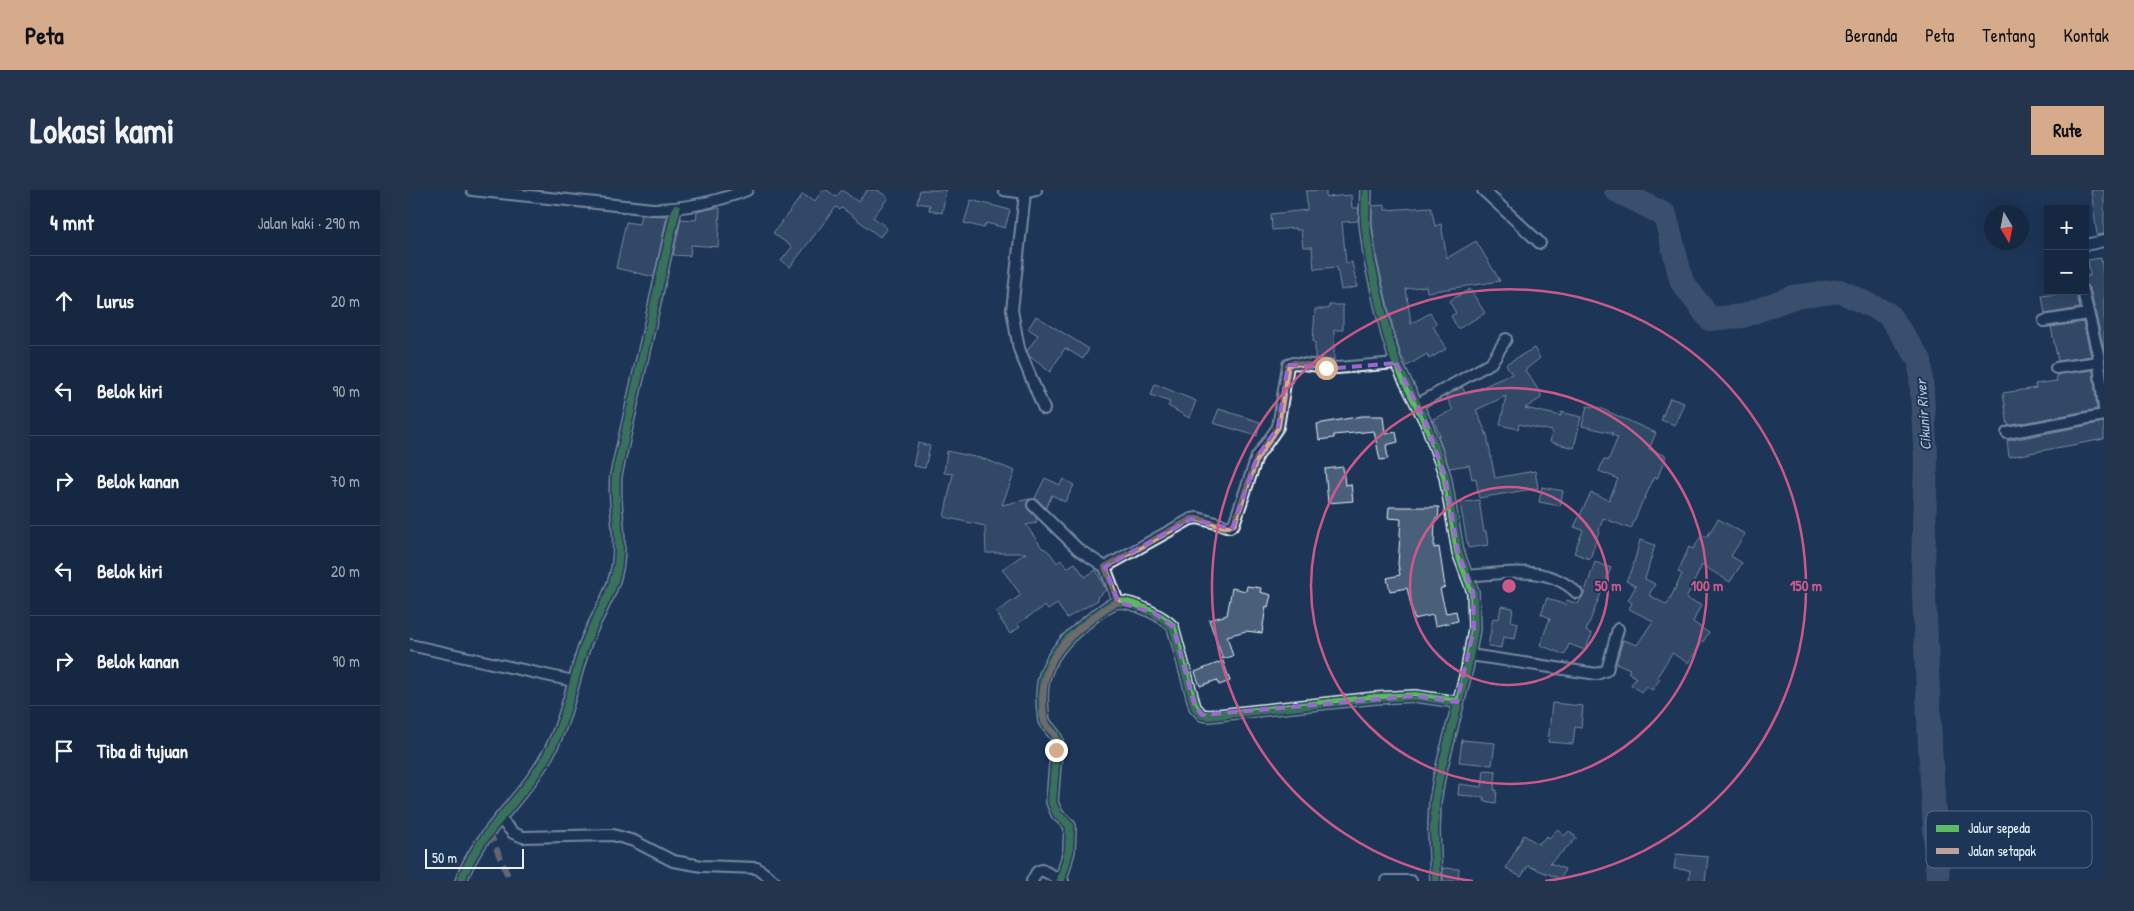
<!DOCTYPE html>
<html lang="id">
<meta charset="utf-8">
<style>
body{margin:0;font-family:"Patrick Hand",sans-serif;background:#23344c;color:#f1f3f6}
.controls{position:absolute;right:15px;top:15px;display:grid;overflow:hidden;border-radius:0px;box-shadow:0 5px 20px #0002}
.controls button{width:45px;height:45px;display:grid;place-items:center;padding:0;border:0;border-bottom:1px solid #35445a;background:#162841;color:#f1f3f6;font:25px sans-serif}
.compass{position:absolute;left:1574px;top:15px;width:45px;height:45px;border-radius:50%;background:#162841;box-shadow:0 5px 20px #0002;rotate:170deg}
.scale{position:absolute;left:15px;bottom:12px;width:99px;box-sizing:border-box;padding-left:5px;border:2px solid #e8f1f8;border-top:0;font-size:14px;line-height:18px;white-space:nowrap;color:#e8f1f8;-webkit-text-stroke:4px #1d3557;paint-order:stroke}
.stop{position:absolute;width:15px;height:15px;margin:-11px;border:4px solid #d6ab8b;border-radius:50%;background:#fff}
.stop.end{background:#d6ab8b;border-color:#fff;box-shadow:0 1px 5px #0008}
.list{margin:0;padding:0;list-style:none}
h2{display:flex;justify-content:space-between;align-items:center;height:65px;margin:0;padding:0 20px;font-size:21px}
h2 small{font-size:16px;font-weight:400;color:#9ea6b1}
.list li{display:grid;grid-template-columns:32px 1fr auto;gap:15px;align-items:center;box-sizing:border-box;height:90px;padding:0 20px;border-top:1px solid #35445a}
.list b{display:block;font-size:19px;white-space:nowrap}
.list em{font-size:16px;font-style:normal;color:#9ea6b1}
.icon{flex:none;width:28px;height:28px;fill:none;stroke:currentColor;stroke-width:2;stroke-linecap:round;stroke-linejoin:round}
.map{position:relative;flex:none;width:1694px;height:691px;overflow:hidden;border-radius:0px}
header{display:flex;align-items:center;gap:30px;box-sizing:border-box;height:70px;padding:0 25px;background:#d6ab8b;color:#111}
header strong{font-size:24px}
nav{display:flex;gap:28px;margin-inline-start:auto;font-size:18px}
.intro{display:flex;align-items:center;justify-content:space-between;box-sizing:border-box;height:120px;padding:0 30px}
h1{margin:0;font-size:35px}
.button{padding:12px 22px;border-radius:0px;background:#d6ab8b;color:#111;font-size:18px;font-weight:700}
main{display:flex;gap:30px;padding:0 30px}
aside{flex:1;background:#162841;border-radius:0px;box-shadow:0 5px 20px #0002}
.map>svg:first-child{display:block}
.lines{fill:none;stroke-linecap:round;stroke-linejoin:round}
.river{stroke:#5d7089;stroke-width:24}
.building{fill:#495e7a;stroke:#e8f1f8}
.minor-casing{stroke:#e8f1f8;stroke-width:14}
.minor{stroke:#1d3557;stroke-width:10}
.quiet{stroke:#bda197;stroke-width:6;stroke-dasharray:12 6;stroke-linecap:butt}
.cycleway-casing{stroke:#1d3557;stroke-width:11}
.cycleway{stroke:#5cba63;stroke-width:8}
.route{stroke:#d6ab8b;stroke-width:6}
.marked{fill:none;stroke:#9c67d0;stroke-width:4;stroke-dasharray:10 6;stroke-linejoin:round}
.ring{fill:none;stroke:#cd598a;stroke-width:2.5}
.labels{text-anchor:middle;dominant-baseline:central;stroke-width:4;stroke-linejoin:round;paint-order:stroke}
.water-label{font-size:15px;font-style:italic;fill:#b7c4d1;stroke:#1d3557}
.key{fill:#1d3557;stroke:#5a6d87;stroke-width:1}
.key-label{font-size:14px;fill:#e8f1f8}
.centre{fill:#cd598a;stroke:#1d3557;stroke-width:2.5}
.ring-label{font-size:15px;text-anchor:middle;font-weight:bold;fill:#cd598a;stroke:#1d3557;stroke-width:4;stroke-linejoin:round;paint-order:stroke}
</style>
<header>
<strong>Peta</strong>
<nav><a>Beranda</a><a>Peta</a><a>Tentang</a><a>Kontak</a></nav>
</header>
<div class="intro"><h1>Lokasi kami</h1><a class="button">Rute</a></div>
<main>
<aside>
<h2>4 mnt<small>Jalan kaki · 290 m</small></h2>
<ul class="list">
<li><svg class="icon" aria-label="ahead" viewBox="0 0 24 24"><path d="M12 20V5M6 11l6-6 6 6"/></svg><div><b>Lurus</b></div><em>20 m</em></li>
<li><svg class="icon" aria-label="left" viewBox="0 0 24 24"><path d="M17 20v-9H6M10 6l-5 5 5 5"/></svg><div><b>Belok kiri</b></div><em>90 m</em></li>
<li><svg class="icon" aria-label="right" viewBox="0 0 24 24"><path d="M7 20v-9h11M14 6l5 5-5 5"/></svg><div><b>Belok kanan</b></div><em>70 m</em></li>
<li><svg class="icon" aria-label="left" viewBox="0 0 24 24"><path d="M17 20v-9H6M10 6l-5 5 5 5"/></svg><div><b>Belok kiri</b></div><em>20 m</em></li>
<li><svg class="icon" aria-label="right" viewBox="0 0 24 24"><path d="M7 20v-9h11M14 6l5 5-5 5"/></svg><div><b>Belok kanan</b></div><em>90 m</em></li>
<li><svg class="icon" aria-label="arrive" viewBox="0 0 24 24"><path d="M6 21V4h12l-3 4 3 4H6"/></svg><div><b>Tiba di tujuan</b></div></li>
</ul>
</aside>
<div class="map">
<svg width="1694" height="691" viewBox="0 0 1694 691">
<rect width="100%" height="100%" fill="#1d3557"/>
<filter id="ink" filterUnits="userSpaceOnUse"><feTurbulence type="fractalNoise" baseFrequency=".02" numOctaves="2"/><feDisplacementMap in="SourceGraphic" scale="10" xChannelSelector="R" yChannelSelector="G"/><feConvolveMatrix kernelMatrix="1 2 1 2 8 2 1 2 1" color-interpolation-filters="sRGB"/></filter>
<g filter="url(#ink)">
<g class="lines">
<polyline class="river" points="1206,0 1255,25 1272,92 1300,129 1333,126 1383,107 1430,101 1478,124 1510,170 1516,269 1513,378 1520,555 1528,691"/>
</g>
<g class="building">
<polygon points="413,0 417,0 426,7 432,0 448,12 457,0 468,0 478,8 463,27 477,38 470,47 432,18 430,20 426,17 380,77 371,71 382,57 363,43 393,4 404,12"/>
<polygon points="510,0 536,0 532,23 519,20 520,15 507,13"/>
<polygon points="916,0 916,7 941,5 942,18 949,18 948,31 932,32 936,73 942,72 947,97 931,100 927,77 904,79 902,57 893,57 891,40 886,40 886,38 862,40 861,24 897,20 896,1"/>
<polygon points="1681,0 1694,0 1694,44 1687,45"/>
<polygon points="561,10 600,20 595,38 576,33 574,38 554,33"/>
<polygon points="975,15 975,20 1021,17 1025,36 1031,34 1037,68 1066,51 1090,91 1017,102 1016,96 996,99 1001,134 1020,123 1027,134 1023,136 1036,159 1019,169 1017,164 997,176 991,166 984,142 967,70 962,33 962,16"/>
<polygon points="304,18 310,18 308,57 281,55 280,66 263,65 271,29 286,30 287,22"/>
<polygon points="231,25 257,26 244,87 206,78 216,32 229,34"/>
<polygon points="1691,68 1694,92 1694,160 1680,99 1675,95 1675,86 1680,86 1678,70"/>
<polygon points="1060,99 1075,123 1048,139 1041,126 1046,123 1039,111"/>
<polygon points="1648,101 1666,101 1670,118 1635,124 1632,106 1649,104"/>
<polygon points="919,115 933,115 933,140 924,140 924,170 905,168 905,152 903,152 905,119 919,119"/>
<polygon points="626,126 679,159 673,169 655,158 640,182 619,166 617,161 628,145 618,139"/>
<polygon points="1673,132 1681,166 1648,171 1641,137"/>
<polygon points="1124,158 1130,168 1115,180 1131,204 1131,208 1115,218 1151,226 1151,222 1171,227 1164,258 1140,252 1142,241 1109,234 1108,239 1090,235 1096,206 1066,220 1077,245 1085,288 1125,281 1128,298 1069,308 1066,288 1062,289 1059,275 1039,278 1028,246 1030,245 1023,229 1043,220 1036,206 1052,197 1056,204 1102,184 1096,174"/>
<polygon points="1683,180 1687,219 1598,236 1593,203 1626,198 1625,194 1647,191 1646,186 1650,184"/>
<polygon points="745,194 786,211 779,228 758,216 760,212 741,205"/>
<polygon points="1260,208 1274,213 1265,235 1251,230"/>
<polygon points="1177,216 1190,218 1246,243 1239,259 1256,266 1247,289 1244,287 1234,310 1233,310 1221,339 1193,328 1180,369 1164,363 1173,340 1164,337 1181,303 1199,310 1208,289 1189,281 1194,269 1198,271 1208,247 1202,245 1203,243 1172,236"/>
<polygon points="809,219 850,232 847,246 803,233"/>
<polygon points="952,226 973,226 975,244 986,242 988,252 976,255 978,269 970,270 964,241 924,245 924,248 909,250 907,234"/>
<polygon points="1694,232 1694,249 1599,267 1597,251"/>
<polygon points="508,253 520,256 515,278 503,276"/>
<polygon points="537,261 574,269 605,281 592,315 619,309 617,317 626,327 627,333 616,335 633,359 634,358 640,363 647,373 651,370 657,378 665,373 675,387 686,380 696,400 687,407 688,410 657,428 647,414 638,420 635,416 607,434 610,437 600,444 586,422 611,405 592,379 616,363 576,363 575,336 534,327 543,284 534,283"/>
<polygon points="933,277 935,295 941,294 943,311 918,313 915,279"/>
<polygon points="635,288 650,295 653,289 664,295 655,312 642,305 636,318 625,308"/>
<polygon points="1132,297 1153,301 1150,316 1129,312"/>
<polygon points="1069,310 1074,342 1076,341 1078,355 1058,358 1050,313"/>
<polygon points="979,317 1029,317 1028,329 1025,329 1024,358 1029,357 1035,397 1030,399 1036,423 1046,421 1048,431 1025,436 1023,425 1004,429 997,398 980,401 977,388 990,385 988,374 991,329 978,328"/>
<polygon points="1308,329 1335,344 1321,366 1332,373 1320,392 1292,375 1276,409 1291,415 1283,432 1299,443 1278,473 1262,463 1247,487 1250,489 1242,500 1236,496 1231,502 1221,495 1226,488 1218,482 1220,479 1206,473 1213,450 1227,455 1243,431 1219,419 1222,413 1218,410 1226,396 1216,391 1222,380 1230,350 1245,355 1235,389 1245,394 1239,405 1257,415 1272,384 1268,382 1279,357 1283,359 1292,345 1297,347"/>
<polygon points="1185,372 1201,378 1176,441 1182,444 1175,460 1159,454 1155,465 1130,455 1140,428 1131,424 1137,408 1155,415 1157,410 1168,414 1174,404"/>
<polygon points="837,396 851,398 850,402 861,405 858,417 856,416 852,443 836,441 817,446 823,466 813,469 799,430 817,425 822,398 836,401"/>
<polygon points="1091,416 1103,418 1101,431 1108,433 1105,449 1093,447 1091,458 1078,456 1083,428 1089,429"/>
<polygon points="813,471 820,491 809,495 807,490 790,496 785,482"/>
<polygon points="1142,513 1173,516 1171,538 1165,537 1163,554 1138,552"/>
<polygon points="1052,550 1085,553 1082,575 1049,572"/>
<polygon points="1074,580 1086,581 1084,600 1087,600 1086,613 1074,611 1074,607 1048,605 1049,594 1072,597"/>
<polygon points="1148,639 1154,646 1159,641 1167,648 1140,673 1155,679 1151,689 1118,676 1111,687 1096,678 1114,645 1128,654 1137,646 1139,648"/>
<polygon points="1266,664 1298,667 1295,691 1279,691 1280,680 1264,679"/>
<polygon points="1033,678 1049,679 1048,691 1033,691"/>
</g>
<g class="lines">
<g class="minor-casing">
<g id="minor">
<path d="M62,0L243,19C277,19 306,12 337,0"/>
<polyline points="594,0 615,3 626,0"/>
<polyline points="956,0 955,33 960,71 977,144 986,173 1017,235 1035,286 1048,362 1063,402 1064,439 1057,479 1029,588 1025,612 1024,641 1026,691"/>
<polyline points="1073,0 1130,53"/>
<polyline points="615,3 602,120 609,159 634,219"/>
<polyline points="1675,55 1694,51"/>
<polyline points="1673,101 1688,164 1694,219"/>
<polyline points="1634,131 1678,124"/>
<polyline points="1646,178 1689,172"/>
<polyline points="1008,214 1081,173 1096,149"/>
<polyline points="1597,243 1694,225"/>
<polyline points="623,315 668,359 695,377 781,329 788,328 820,337 824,334 847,267 868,237 878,175 884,173 927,178 986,173"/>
<polyline points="695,377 708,412"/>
<path d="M1057,386C1096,383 1137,374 1167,403"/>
<polyline points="0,455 163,491"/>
<polyline points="1060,465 1187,484 1197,480 1208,439"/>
<polyline points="90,629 103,643 113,647 203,645 224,651 263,671 292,676 347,678 364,691"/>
<path d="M651,690L659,661L660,636L647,624L642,612L647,550C645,542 638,539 634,531C632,517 631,498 635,485C644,458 664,442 686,425C692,421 700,413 709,412C725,412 753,426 763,437L785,517L792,525L799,526L965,508L1005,506L1047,512"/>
<path d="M51,691C69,641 113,610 138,564C157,530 163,488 176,452C186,426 205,401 208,372C212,343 203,314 206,285L266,19"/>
<polyline points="622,691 627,682 632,680 653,691"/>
<polyline points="976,691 1001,691"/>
</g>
</g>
<use href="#minor" class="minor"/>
<polyline class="quiet" points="79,641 100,691"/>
<g class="cycleway-casing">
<g id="cycleway">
<polyline points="956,0 955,33 960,71 977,144 986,173 1017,235 1035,286 1048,362 1063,402 1064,439 1057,479 1029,588 1025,612 1024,641 1026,691"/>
<path d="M651,690L659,661L660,636L647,624L642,612L647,550C645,542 638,539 634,531C632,517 631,498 635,485C644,458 664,442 686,425C692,421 700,413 709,412C725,412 753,426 763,437L785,517L792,525L799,526L965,508L1005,506L1047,512"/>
<path d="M51,691C69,641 113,610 138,564C157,530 163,488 176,452C186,426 205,401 208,372C212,343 203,314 206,285L266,19"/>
</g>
</g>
<use href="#cycleway" class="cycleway"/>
</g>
</g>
<g class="lines" filter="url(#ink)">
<path class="route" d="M646,560L645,544L637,536L634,531C628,484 643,458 679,431C688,424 697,416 708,412L695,377L781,329C795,326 811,342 824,334L847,268L868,237L878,175L884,173L916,178"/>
</g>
<path d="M0 0H1694V691H0ZM986,173L1017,235L1035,286L1048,362L1063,402L1064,439L1047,512L1005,506L792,525L785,517L763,437L744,423L708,412L695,377L781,329L822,339L847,267L868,237L878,175L927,178Z" fill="#1d3557" fill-opacity=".55" fill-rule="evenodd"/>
<path class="marked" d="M986,173L1017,235L1035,286L1048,362L1063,402L1064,439L1047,512L1005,506L792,525L785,517L763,437L744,423L708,412L695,377L781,329L822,339L847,267L868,237L878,175L927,178Z"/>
<g class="ring">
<circle cx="1099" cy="396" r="99"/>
<circle cx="1099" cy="396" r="198"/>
<path d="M1063 691A297 297 0 1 1 1135 691"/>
</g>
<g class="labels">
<g class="water-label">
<text transform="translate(1513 225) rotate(-94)">Cikunir River</text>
</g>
</g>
<rect x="1516" y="621" width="166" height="57" rx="8" class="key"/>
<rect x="1526" y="635" width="23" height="7" fill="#5cba63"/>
<rect x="1526" y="658" width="23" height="6" fill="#bda197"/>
<g class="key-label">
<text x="1558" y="643">Jalur sepeda</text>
<text x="1558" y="666">Jalan setapak</text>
</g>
<circle cx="1099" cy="396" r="8" class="centre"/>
<g class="ring-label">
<text x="1198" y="401">50 m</text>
<text x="1297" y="401">100 m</text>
<text x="1396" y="401">150 m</text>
</g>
</svg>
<div class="controls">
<button>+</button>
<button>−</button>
</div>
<svg class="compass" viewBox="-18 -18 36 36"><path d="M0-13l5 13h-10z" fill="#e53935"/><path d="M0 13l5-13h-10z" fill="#9ea6b1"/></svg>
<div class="scale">50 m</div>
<div class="stop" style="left:916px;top:178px"></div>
<div class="stop end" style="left:646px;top:560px"></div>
</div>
</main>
